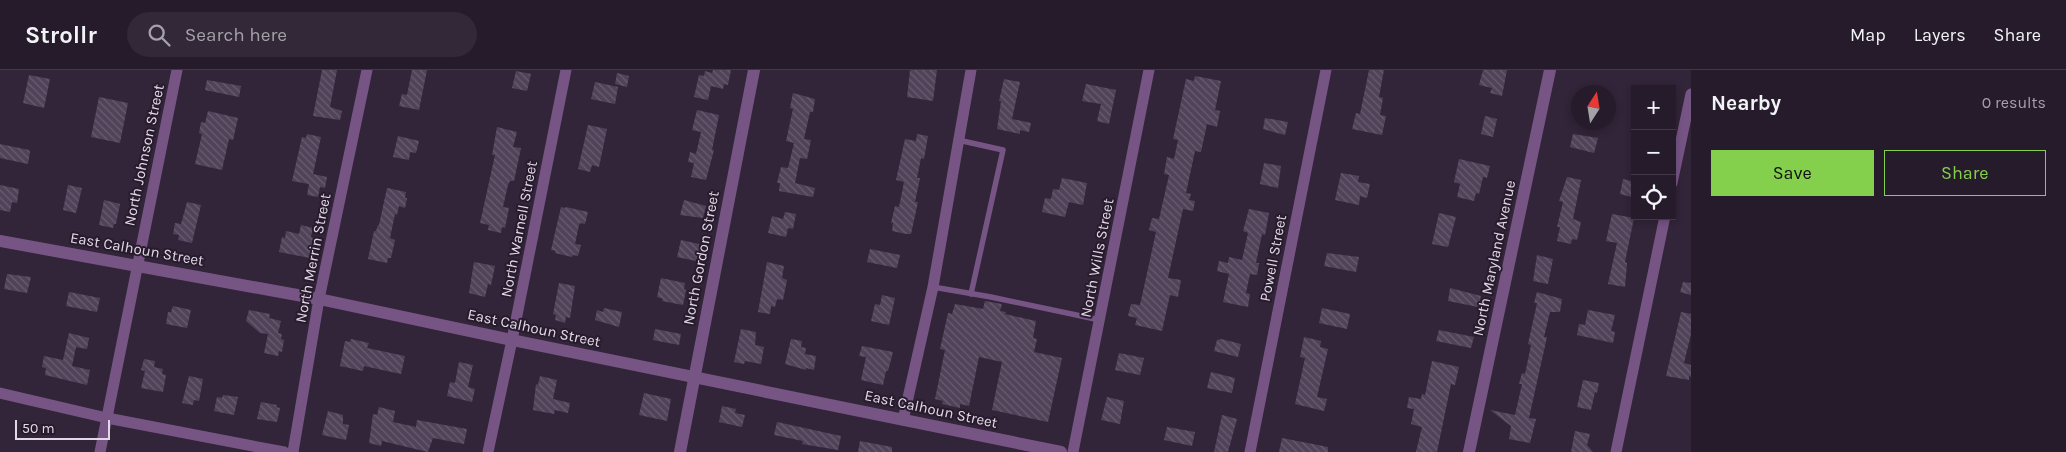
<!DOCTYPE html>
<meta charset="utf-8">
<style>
body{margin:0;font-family:Karla,sans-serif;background:#322837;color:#f1f3f6}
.controls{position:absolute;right:15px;top:15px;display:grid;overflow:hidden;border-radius:0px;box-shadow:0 2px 8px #0003}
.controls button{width:45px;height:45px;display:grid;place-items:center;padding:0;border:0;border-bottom:1px solid #423947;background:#261b2b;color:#f1f3f6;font:25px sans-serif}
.compass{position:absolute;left:1571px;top:15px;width:45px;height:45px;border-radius:50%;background:#261b2b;box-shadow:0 2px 8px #0003;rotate:12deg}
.scale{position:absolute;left:15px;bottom:12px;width:95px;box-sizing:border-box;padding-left:5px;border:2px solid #e2d9e6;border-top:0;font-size:14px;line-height:18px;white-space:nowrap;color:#e2d9e6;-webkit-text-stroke:4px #281b2e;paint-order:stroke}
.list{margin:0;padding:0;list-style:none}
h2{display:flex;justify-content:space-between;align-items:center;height:65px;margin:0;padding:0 20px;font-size:21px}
h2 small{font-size:16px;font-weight:400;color:#a4a1a9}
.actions{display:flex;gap:10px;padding:15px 20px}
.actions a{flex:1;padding:11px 0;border:1px solid #84d04d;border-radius:0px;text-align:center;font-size:18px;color:#84d04d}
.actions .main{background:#84d04d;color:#111}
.icon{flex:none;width:28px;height:28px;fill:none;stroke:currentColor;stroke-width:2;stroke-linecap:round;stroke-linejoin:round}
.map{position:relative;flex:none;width:1691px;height:382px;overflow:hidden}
header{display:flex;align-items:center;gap:30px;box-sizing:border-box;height:70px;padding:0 25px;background:#261b2b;border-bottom:1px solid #423947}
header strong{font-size:24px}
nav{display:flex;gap:28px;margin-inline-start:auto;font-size:18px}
.search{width:350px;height:45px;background:#322837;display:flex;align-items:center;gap:12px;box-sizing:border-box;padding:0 18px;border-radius:28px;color:#a4a1a9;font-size:19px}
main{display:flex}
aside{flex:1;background:#261b2b}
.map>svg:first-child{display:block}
.building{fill:url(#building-back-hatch)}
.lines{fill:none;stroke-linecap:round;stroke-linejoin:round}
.service{stroke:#765585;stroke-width:5.5}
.minor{stroke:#765585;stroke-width:11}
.tertiary{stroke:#765585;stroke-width:12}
.labels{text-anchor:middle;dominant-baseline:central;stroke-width:4;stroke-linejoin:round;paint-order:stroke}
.street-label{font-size:15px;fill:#e2d9e6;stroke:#281b2e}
</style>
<header>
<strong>Strollr</strong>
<div class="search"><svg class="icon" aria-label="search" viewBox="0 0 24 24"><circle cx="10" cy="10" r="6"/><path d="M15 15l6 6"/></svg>Search here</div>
<nav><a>Map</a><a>Layers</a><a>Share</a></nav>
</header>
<main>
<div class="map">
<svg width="1691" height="382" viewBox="0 0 1691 382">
<defs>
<pattern id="building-back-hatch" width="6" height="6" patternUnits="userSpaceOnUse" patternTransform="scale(1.25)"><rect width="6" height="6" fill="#504258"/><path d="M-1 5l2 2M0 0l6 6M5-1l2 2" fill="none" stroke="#695d70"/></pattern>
</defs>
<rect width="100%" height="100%" fill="#322439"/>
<g class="building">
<polygon points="322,0 337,0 330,37 342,41 340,50 313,46"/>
<polygon points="412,0 427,0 419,40 399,36 402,24 407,25"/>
<polygon points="713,0 731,0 728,15 724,14 723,19 711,16 708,30 694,27 699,5 704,6 705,1 712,3"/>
<polygon points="910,0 937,0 933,31 907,27"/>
<polygon points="1369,0 1384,0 1379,27 1383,28 1380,45 1386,46 1382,65 1352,59 1356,43 1360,44"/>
<polygon points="1483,0 1507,0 1502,26 1490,23 1492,18 1479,15"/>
<polygon points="516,1 531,4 527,21 512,18"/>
<polygon points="617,3 629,6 627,17 615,14"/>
<polygon points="29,5 50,9 44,38 23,33"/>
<polygon points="1195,6 1221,11 1215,40 1220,41 1217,57 1207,54 1201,82 1195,81 1186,123 1191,124 1189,130 1195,131 1193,141 1183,139 1168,208 1181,210 1178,227 1170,225 1162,261 1135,255 1137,248 1128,246 1131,234 1140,235 1156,162 1149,160 1152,148 1159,149 1169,105 1164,104 1167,87 1174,89 1178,70 1173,69 1186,9 1194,11"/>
<polygon points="1004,9 1020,12 1012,49 1031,53 1029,62 1020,60 1020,64 997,59 1001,31 999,31"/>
<polygon points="207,10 241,16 239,27 205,20"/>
<polygon points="595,12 618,17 615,34 591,29"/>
<polygon points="1086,14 1116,20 1109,54 1097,51 1101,34 1082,31"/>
<polygon points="793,23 815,29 813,42 810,42 804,69 811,70 807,89 800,88 795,113 815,118 813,127 779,121 780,113 777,113 781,97 788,98 794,73 786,71 793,39 790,38"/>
<polygon points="99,27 128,33 120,73 91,67"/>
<polygon points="697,40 719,45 712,80 714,80 706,110 691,107 694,93 688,92 690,82 696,84 701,62 692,60"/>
<polygon points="208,41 238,48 233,70 229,69 222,100 195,94 202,64 199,63 201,52 205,53"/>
<polygon points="1485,46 1497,49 1493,67 1481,64"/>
<polygon points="1265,48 1288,52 1285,65 1263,59"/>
<polygon points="588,55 607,59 599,97 592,95 590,102 578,99"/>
<polygon points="497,57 517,62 513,77 521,78 514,111 510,111 508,115 503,137 509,138 505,158 502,157 501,163 488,160 489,155 480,153 495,85 492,85"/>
<polygon points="307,64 321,67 313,104 327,107 325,118 320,117 318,127 307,125 309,114 292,111 302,67 306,68"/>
<polygon points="917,64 928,66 924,89 921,88 917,108 920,108 915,132 918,132 911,164 906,164 892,161 893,153 891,153 895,136 899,137 904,112 896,110 905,69 916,71"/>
<polygon points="1573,64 1598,68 1594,83 1570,77"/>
<polygon points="398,66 419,71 416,83 410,82 409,90 393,87"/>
<polygon points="0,74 29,80 30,82 28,94 0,88"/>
<polygon points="1459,89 1490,96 1487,108 1483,107 1479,124 1476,123 1474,131 1457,127 1460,114 1454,112"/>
<polygon points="1264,93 1281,96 1278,118 1260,114"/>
<polygon points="1341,103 1359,106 1358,112 1370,114 1367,128 1360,126 1359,135 1335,130"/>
<polygon points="1567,107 1581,110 1573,149 1581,152 1577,170 1572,169 1571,174 1557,171 1560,157 1557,157 1563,132 1559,131"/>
<polygon points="1062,108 1087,113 1083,135 1069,132 1065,147 1042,142 1045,128 1051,129 1053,119 1059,120"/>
<polygon points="1623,109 1635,112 1635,128 1620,124"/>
<polygon points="0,115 19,119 17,133 12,132 10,142 0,140"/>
<polygon points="68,115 82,118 76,143 63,140"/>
<polygon points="387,118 406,122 405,128 407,128 405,138 399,136 397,145 395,144 390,168 395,170 391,188 388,188 387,193 368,189 374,161 376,161 378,155 379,155"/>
<polygon points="104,130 120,134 116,154 114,154 113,158 99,155"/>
<polygon points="684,130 706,136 703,148 680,145"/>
<polygon points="187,132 201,135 192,173 178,170 179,165 173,164 175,153 181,154"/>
<polygon points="561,137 565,138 566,137 588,142 585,154 580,153 579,155 575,174 581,175 578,186 573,185 572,187 555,183 556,181 551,180"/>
<polygon points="1249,139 1269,143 1265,165 1262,164 1256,193 1259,193 1257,205 1250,204 1246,223 1250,224 1248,237 1223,232 1229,204 1217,201 1219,191 1228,193 1229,187 1242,190 1248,163 1243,161"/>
<polygon points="785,142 796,144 793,159 788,158 786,167 768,163 772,146 783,149"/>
<polygon points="1439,143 1456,147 1448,177 1432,174"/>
<polygon points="1612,144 1634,148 1625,192 1627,193 1625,217 1608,214 1617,173 1606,171"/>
<polygon points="301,155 313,158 311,167 318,170 314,187 310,186 310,188 279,182 282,167 285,168 286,161 299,164"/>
<polygon points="681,170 699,174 699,176 704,177 702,190 696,189 696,191 677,187"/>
<polygon points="870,179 900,185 897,198 867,192"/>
<polygon points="1327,183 1359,187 1356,202 1324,196"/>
<polygon points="1537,185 1553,189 1548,214 1533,211"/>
<polygon points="474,192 495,196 491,215 488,214 485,227 469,223"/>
<polygon points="767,192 784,196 782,208 787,210 783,230 777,229 775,237 771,236 770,244 758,242"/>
<polygon points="7,204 31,207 27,223 4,219"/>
<polygon points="661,208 685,213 684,219 686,220 683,235 662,231 663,229 657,227"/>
<polygon points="1683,212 1691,213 1691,225 1680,222"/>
<polygon points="559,213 575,216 570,248 566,247 565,253 555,250 556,245 553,244"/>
<polygon points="1450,218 1481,226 1478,237 1448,231"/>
<polygon points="69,222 100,228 97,242 66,236"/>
<polygon points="1537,222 1562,229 1560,242 1550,242 1544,267 1547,267 1529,348 1536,349 1530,373 1509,369 1511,356 1490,340 1515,345 1522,314 1519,314 1522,303 1525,304 1531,275 1528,274 1537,233 1534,233"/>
<polygon points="882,225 895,228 889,255 871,251 875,234 880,235"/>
<polygon points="985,231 1002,234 1000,241 1006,242 1005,244 1036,251 1033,268 1037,269 1034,282 1062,288 1048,352 992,340 1002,292 979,287 969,336 960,334 960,338 942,334 943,331 935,329 945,280 940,279 948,243 952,244 955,234 983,239"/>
<polygon points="173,236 191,240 187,258 166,254 168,242 171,242"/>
<polygon points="604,238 622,242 619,257 595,250 597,240 603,242"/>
<polygon points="1322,238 1350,244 1347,259 1319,253"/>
<polygon points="249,240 270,244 269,248 281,251 278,263 282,264 281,269 284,270 282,282 279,281 278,286 264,283 268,264 260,263 246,251"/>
<polygon points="1588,240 1615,245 1611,261 1615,262 1613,273 1577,265 1579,254 1585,255"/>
<polygon points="1681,242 1691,244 1691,264 1684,293 1691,295 1691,307 1689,306 1689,310 1666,306"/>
<polygon points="655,259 681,264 679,275 653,270"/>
<polygon points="741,259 756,262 755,275 764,277 761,294 745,291 744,294 734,292"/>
<polygon points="1439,260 1474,267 1471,278 1436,271"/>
<polygon points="69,263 89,268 87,279 76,277 72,296 90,300 87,315 45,305 46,298 42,297 44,286 63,290"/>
<polygon points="1304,267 1321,271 1320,277 1328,279 1317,327 1327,329 1324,341 1295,334 1305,288 1300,287"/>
<polygon points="351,269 369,273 367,278 405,286 401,304 364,296 363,301 340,296 345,271 350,272"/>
<polygon points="791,269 802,271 801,277 806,278 805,284 816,286 814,300 806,298 806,300 785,294"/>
<polygon points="1221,269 1241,274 1238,287 1214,281 1217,270"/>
<polygon points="862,276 893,282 888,301 886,301 883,315 861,310 866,287 859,286"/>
<polygon points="1119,283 1144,288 1140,305 1115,300"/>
<polygon points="144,289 155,291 154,297 163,299 162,304 166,305 163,322 141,318 145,301 141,300"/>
<polygon points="1432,291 1459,297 1455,315 1451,314 1437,382 1416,382 1422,357 1411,354 1414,339 1407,338 1409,327 1421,329 1422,324 1425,325"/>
<polygon points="459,292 473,295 468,317 475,319 472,332 447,326 450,312 455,313"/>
<polygon points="1211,302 1235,308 1232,323 1207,318"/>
<polygon points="189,306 203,309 199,331 194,330 193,335 182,333"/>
<polygon points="540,306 557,310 553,329 570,333 568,343 555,340 554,344 533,340 536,314 538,315"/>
<polygon points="1583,310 1599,313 1597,323 1595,322 1591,340 1577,337"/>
<polygon points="644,323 671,329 667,351 639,345"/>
<polygon points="223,325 238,327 234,345 214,341 217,327 222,328"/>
<polygon points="1107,327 1124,331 1120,354 1101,350"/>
<polygon points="261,332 277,335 276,337 280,338 277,352 257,349"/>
<polygon points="722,336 736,339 735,343 745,345 742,357 719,352"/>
<polygon points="379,337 395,341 393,352 416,357 417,350 467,359 464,374 433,368 428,382 382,371 381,376 369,373 373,344 377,345"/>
<polygon points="328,341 343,345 343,354 349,355 346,370 322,365"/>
<polygon points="1222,345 1237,349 1228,382 1214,382"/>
<polygon points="777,352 841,366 838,380 802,374 803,371 774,365"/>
<polygon points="1167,357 1195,362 1192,376 1164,370"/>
<polygon points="1575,361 1590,364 1587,375 1593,382 1571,382"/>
<polygon points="1282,368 1328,377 1328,382 1279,382"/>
<polygon points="860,371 892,377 892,382 858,382"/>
</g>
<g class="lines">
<g class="service">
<polyline points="958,70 1003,80 971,224"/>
<polyline points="933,217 991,227 1100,250"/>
</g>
<g class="minor">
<polyline points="1672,113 1691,24"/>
<polyline points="0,323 107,348 284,382"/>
<polyline points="903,350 933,217 971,0"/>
<polyline points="100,382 177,0"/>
<polyline points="293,382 319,229 367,0"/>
<polyline points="488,382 512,270 566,0"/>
<polyline points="1073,382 1149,0"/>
<polyline points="1250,382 1326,0"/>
<polyline points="1616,382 1665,146"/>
</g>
<g class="tertiary">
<polyline points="0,171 319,229 512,270 1061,382"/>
<polyline points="680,382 754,0"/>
<polyline points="1469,382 1550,0"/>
</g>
</g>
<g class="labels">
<g class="street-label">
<text transform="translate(144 85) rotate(-78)">North Johnson Street</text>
<text transform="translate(519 159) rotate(-79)">North Warnell Street</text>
<text transform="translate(137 179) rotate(10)">East Calhoun Street</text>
<text transform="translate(313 188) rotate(-79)">North Merrin Street</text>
<text transform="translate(701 188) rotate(-79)">North Gordon Street</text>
<text transform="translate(1097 188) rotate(-79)">North Wills Street</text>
<text transform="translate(1273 188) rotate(-79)">Powell Street</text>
<text transform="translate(1494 188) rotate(-78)">North Maryland Avenue</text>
<text transform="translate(534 258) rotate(12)">East Calhoun Street</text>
<text transform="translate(931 339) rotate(12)">East Calhoun Street</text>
</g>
</g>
</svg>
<div class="controls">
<button>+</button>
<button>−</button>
<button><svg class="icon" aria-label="locate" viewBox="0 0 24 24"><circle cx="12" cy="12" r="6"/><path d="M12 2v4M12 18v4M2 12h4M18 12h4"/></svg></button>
</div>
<svg class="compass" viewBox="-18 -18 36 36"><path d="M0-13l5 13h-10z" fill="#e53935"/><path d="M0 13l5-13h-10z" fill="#a4a1a9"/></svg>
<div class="scale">50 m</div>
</div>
<aside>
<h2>Nearby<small>0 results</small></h2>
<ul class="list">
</ul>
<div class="actions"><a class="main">Save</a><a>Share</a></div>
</aside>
</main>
